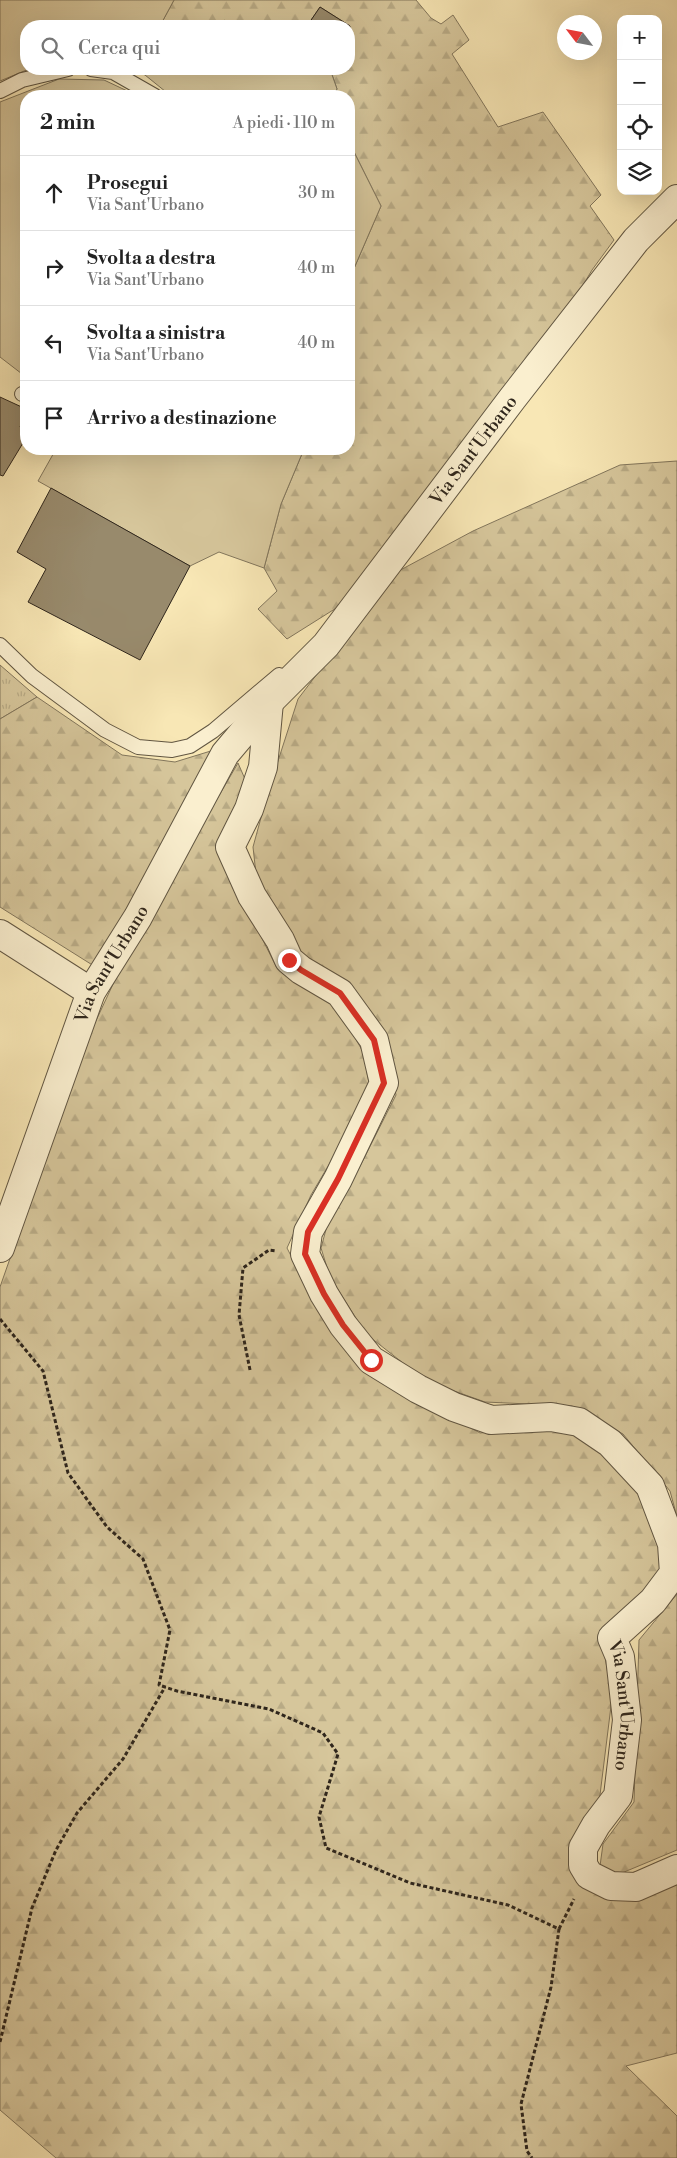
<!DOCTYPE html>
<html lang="it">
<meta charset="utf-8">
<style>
body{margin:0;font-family:"Libre Bodoni",serif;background:#f6f6f6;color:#222}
.controls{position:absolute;right:15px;top:15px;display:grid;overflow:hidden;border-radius:10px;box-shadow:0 5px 20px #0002}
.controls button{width:45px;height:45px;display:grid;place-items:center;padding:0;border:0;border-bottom:1px solid #e0e0e0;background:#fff;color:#222;font:25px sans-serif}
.compass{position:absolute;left:557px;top:15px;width:45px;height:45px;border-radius:50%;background:#fff;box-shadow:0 5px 20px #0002;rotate:302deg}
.stop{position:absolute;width:15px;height:15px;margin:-11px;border:4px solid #d93025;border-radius:50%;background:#fff}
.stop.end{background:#d93025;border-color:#fff;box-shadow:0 1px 5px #0008}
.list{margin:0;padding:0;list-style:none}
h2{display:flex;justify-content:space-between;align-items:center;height:65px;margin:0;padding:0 20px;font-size:21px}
h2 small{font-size:16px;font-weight:400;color:#767676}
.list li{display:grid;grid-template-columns:32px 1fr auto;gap:15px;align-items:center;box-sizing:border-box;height:75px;padding:0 20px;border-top:1px solid #e0e0e0}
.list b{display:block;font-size:19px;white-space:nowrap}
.list p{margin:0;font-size:16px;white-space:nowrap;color:#767676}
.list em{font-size:16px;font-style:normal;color:#767676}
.icon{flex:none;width:28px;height:28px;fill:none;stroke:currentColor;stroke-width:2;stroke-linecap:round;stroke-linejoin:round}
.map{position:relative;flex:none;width:677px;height:2158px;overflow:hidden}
.search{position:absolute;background:#fff;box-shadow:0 5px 20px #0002;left:20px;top:20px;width:335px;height:55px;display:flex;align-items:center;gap:12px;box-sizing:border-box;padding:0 18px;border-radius:20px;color:#767676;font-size:19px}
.panel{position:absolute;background:#fff;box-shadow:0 5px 20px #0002;left:20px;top:90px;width:335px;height:365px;border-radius:20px}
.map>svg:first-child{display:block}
.grass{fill:url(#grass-tufts);stroke:#82765c}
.forest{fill:url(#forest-firs);stroke:#82765c}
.garden{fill:#d6c69b;stroke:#82765c}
.building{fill:#988a6c;stroke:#2f261c}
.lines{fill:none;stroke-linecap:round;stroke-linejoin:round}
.lane-casing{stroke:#615642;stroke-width:16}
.street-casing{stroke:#615642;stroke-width:30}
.path{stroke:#2f261c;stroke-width:3;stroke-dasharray:4 2.5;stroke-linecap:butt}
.lane{stroke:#faefcf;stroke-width:14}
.street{stroke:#faefcf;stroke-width:28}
.route{stroke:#d93025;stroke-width:6}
.labels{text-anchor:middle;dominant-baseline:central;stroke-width:5;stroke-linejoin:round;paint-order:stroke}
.street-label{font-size:18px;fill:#2f261c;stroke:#faefcf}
</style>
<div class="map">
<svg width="677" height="2158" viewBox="0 0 677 2158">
<defs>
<pattern id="grass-tufts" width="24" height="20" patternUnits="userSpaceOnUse" patternTransform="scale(1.25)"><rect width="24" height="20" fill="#d6c69b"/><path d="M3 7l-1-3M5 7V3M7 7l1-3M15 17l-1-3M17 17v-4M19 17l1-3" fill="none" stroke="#b8aa85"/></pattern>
<pattern id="forest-firs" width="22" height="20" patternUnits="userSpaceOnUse" patternTransform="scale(1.25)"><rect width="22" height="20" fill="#d6c69b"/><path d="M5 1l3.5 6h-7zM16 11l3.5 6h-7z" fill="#b8aa85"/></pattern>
</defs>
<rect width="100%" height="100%" fill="#f8e7b5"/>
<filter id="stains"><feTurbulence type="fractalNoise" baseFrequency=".004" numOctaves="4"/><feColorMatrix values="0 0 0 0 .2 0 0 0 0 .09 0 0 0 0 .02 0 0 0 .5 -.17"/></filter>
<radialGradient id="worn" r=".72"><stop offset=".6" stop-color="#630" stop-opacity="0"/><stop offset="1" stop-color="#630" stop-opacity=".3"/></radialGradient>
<polygon class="grass" points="0,665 37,697 0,719"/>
<g class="forest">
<polygon points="174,0 416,0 431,18 441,24 453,15 469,40 452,54 498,127 543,112 601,195 590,206 614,240 592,270 570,307 349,600 287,639 258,609 277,591 264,568 281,504 304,449 349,449 349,280 381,206 349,142 349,96 333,96 337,89 330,69 349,69 350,26 320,7 307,26 234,26 224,20 218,26 163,26 161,24"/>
<polygon points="677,461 677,1517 670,1491 623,1434 572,1406 485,1402 426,1381 366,1334 330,1277 321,1248 328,1222 358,1170 396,1095 386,1047 304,958 257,883 253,847 268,792 298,699 393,574 473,531 620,465"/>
<polygon points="37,697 122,755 175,762 214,750 175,826 94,966 0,907 0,719"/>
<polygon points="238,763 248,786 237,889 277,968 302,981 339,1009 363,1052 369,1083 337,1151 311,1195 287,1248 326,1324 379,1378 480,1433 537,1427 585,1438 637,1485 656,1528 663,1574 601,1633 612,1698 599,1803 578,1876 677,1878 677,2053 626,2066 677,2116 677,2158 56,2158 0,2110 0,1287 86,1042 129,950"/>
<polygon points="677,1594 677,1850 617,1875 600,1866 603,1844 634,1802 639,1640"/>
</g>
<g class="garden">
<polygon points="0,0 174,0 161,24 163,26 26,26 26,69 29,69 0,81"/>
<polygon points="131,69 330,69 337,89 333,96 171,96 145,75"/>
<polygon points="59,79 104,80 138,96 26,96 26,377 0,357 0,102"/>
<polygon points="349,142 381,206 349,280"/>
<polygon points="56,449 304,449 281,504 264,568 219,552 190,566 38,481"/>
</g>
<g class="building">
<polygon points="320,7 350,26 349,28 349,26 307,26"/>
<polygon points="0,397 26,409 20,427 26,429 26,438 3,476 0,475"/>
<polygon points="51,488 190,566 140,660 28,602 46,569 17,552"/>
</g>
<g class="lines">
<g class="lane-casing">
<g id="lane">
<polyline points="91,69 113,72 155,96"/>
<polyline points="0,91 22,80 68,69"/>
<polyline points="22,394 26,395"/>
<polyline points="0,645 32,676 105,730 138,747 172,750 190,746 213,731 279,675"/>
</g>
</g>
<g class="street-casing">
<g id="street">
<path id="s1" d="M269,702L263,767L249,809L230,847L252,896L280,940L289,960L301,970L340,993L374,1040L384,1083L338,1179L308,1232L305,1254L324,1294L343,1325L371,1360L418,1389L454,1407L491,1420L551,1417L579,1422L610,1443L650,1486L672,1544L674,1573L653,1601L612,1638L620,1657L627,1720L618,1796L596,1825L583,1848V1865L589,1875L611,1886L636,1887L677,1869"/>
<polyline points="0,934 91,992"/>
<path id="s2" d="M0,1248L91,992L138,917L225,754L269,702L326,645L512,399L636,240L677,199"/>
</g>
</g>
<g class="path">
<polyline points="0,1319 43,1371 68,1473 107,1527 143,1559 170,1630 159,1685 177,1691 269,1709 323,1733 338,1754 319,1817 326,1848 410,1883 508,1905 559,1929 551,1987 521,2104 527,2151 532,2158"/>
<polyline points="250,1370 239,1315 243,1268 269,1250 277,1251"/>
<polyline points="559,1929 574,1899"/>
<polyline points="0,2042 32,1908 56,1850 77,1813 123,1759 165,1687"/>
</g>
<use href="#lane" class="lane"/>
<use href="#street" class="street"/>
</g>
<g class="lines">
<polyline class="route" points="289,960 301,970 340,993 374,1040 384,1083 338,1179 308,1232 305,1254 324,1294 343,1325 371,1360"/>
</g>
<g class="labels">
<g class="street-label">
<text stroke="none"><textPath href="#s2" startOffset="938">Via Sant'Urbano</textPath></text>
<text stroke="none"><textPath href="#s2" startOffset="306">Via Sant'Urbano</textPath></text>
<text stroke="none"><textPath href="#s1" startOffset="1328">Via Sant'Urbano</textPath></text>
</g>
</g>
<rect width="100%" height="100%" filter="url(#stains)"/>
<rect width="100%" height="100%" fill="url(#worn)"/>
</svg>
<div class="controls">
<button>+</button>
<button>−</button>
<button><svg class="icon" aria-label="locate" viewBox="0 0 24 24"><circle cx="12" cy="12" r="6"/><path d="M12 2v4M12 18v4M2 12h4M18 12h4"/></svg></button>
<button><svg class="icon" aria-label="layers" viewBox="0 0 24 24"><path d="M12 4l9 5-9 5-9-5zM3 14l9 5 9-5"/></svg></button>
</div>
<svg class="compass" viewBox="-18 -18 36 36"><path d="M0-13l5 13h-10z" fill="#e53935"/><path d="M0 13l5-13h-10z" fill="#767676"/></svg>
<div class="stop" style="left:371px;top:1360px"></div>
<div class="stop end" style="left:289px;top:960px"></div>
<div class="search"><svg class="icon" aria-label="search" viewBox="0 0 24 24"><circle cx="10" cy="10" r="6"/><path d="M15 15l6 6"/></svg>Cerca qui</div>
<section class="panel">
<h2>2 min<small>A piedi · 110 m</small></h2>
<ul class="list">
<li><svg class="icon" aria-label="ahead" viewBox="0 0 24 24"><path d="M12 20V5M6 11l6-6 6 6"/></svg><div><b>Prosegui</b><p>Via Sant'Urbano</p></div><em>30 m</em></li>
<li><svg class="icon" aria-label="right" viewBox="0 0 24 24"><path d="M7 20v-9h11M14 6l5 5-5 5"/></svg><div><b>Svolta a destra</b><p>Via Sant'Urbano</p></div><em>40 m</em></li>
<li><svg class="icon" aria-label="left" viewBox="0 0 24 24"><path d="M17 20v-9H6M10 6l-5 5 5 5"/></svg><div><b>Svolta a sinistra</b><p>Via Sant'Urbano</p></div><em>40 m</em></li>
<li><svg class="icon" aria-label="arrive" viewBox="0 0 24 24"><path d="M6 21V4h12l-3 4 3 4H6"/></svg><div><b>Arrivo a destinazione</b></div></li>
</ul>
</section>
</div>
